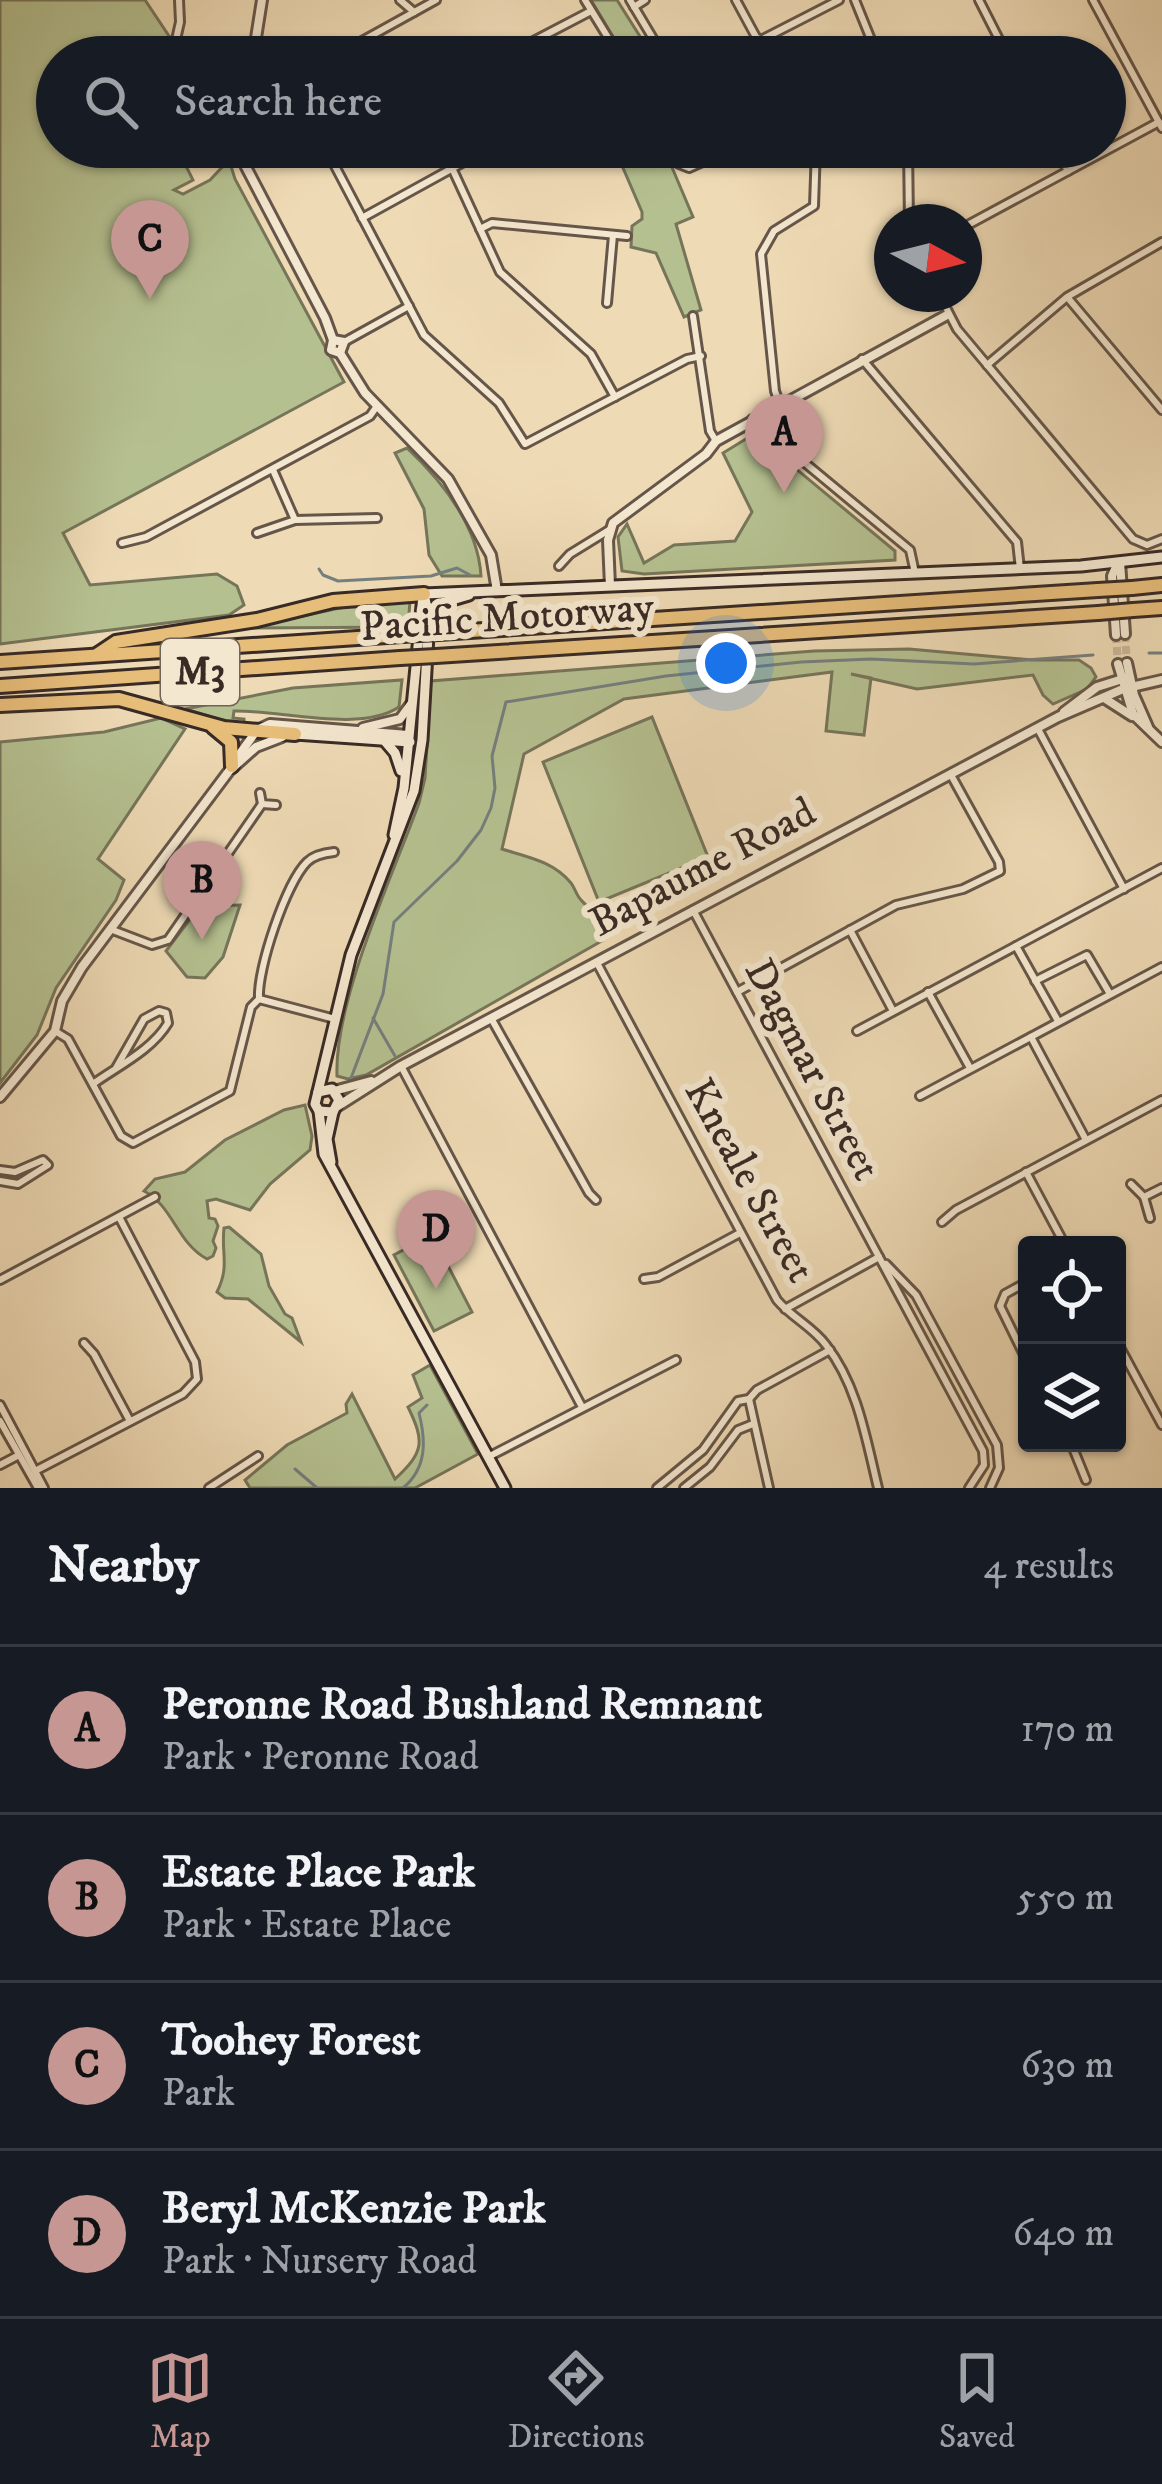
<!DOCTYPE html>
<meta charset="utf-8">
<style>
body{margin:0;font-family:"IM FELL DW Pica",serif;background:#242831;color:#f1f3f6}
.controls{position:absolute;right:36px;bottom:36px;display:grid;overflow:hidden;border-radius:12px;box-shadow:0 3px 9px #0004}
.controls button{width:108px;height:108px;display:grid;place-items:center;padding:0;border:0;border-bottom:3px solid #363941;background:#171b24;color:#f1f3f6;font:60px sans-serif}
.compass{position:absolute;left:874px;top:204px;width:108px;height:108px;border-radius:50%;background:#171b24;box-shadow:0 3px 9px #0004;rotate:97deg}
.you{position:absolute;left:726px;top:663px;width:42px;height:42px;margin:-30px;border:9px solid #fff;border-radius:50%;background:#1a73e8;box-shadow:0 0 0 18px #1a73e833}
.badge{display:grid;place-items:center;width:78px;height:78px;border-radius:50%;background:#c59692;color:#111;font-size:39px;font-weight:700}
.pin{position:absolute;translate:-50% -99px;filter:drop-shadow(0 3px 6px #0008)}
.pin::after{content:'';position:absolute;top:63px;width:42px;height:36px;background:inherit;clip-path:polygon(0 0,100% 0,50% 100%)}
.list{margin:0;padding:0;list-style:none}
h2{display:flex;justify-content:space-between;align-items:center;height:156px;margin:0;padding:0 48px;font-size:51px}
h2 small{font-size:39px;font-weight:400;color:#9ea1a6}
.list li{display:grid;grid-template-columns:78px 1fr auto;gap:36px;align-items:center;box-sizing:border-box;height:168px;padding:0 48px;border-top:3px solid #363941}
.list b{display:block;font-size:45px;white-space:nowrap}
.list p{margin:0;font-size:39px;white-space:nowrap;color:#9ea1a6}
.list em{font-size:39px;font-style:normal;color:#9ea1a6}
.icon{flex:none;width:66px;height:66px;fill:none;stroke:currentColor;stroke-width:2;stroke-linecap:round;stroke-linejoin:round}
.map{position:relative;flex:none;width:1162px;height:1488px;overflow:hidden}
.search{position:absolute;background:#171b24;box-shadow:0 3px 9px #0004;left:36px;right:36px;top:36px;height:132px;display:flex;align-items:center;gap:30px;box-sizing:border-box;padding:0 42px;border-radius:66px;color:#9ea1a6;font-size:45px}
.sheet{height:828px;background:#171b24}
nav{display:flex;justify-content:space-around;align-items:center;box-sizing:border-box;height:168px;border-top:3px solid #363941;background:#171b24;font-size:33px;color:#9ea1a6}
nav a{display:grid;justify-items:center;gap:6px}
nav .on{color:#c59692}
.map>svg:first-child{display:block}
.green{fill:#b5c090;stroke:#76755a;stroke-width:3}
.lines{fill:none;stroke-linecap:round;stroke-linejoin:round}
.stream{stroke:#757f7e;stroke-width:3}
.tertiary-tunnel{stroke:#cab798;stroke-width:8;stroke-dasharray:8 4;stroke-linecap:butt}
.minor-casing{stroke:#665649;stroke-width:12}
.tertiary-casing{stroke:#665649;stroke-width:14}
.secondary-casing{stroke:#382a25;stroke-width:15}
.motorway-casing{stroke:#382a25;stroke-width:18}
.minor{stroke:#f4e7cf;stroke-width:6}
.tertiary{stroke:#f4e7cf;stroke-width:8}
.secondary{stroke:#f4e7cf;stroke-width:9}
.motorway{stroke:#e7bd7a;stroke-width:12}
.motorway-bridge-casing{stroke:#382a25;stroke-width:18;stroke-linecap:butt}
.motorway-bridge{stroke:#e7bd7a;stroke-width:12}
.labels{text-anchor:middle;dominant-baseline:central;stroke-width:12;stroke-linejoin:round;paint-order:stroke}
.shield{fill:#f4e7cf;stroke:#706358;stroke-width:3}
.shield-label{font-size:39px;font-weight:bold;fill:#382a25}
.street-label{font-size:42px;fill:#382a25;stroke:#f4e7cf}
</style>
<div class="map">
<svg width="1162" height="1488" viewBox="0 0 1162 1488">
<rect width="100%" height="100%" fill="#eedab5"/>
<filter id="stains"><feTurbulence type="fractalNoise" baseFrequency=".00167" numOctaves="4"/><feColorMatrix values="0 0 0 0 .2 0 0 0 0 .09 0 0 0 0 .02 0 0 0 .5 -.17"/></filter>
<radialGradient id="worn" r=".72"><stop offset=".6" stop-color="#630" stop-opacity="0"/><stop offset="1" stop-color="#630" stop-opacity=".3"/></radialGradient>
<g class="green">
<polygon points="0,0 145,0 169,36 163,57 57,57 57,147 187,147 179,152 193,180 174,190 183,194 210,180 229,160 235,179 344,382 63,533 90,585 217,574 237,586 244,605 229,615 0,644"/>
<polygon points="591,0 617,0 653,57 625,57"/>
<polygon points="614,147 671,147 671,165 693,217 676,224 701,310 684,317 656,253 631,247 632,226 642,219 642,212"/>
<polygon points="754,434 895,551 895,560 644,574 622,571 618,537 627,524 644,563 674,545 735,541 752,512 723,453"/>
<path d="M407,448C442,481 478,525 481,576H442L429,555L424,509L395,453Z"/>
<polygon points="410,601 408,627 247,628 349,606"/>
<path d="M909,649L1032,660H1079L1091,668L1096,677L1087,689L1053,704L1043,695L1033,675L917,689L851,674L871,678L864,735L826,731L832,672L624,699L524,754L502,849C527,857 553,861 571,883C575,888 576,895 581,900C594,916 600,907 614,934L366,1075L348,1079L337,1076C334,1001 393,875 419,803L425,778L431,681L814,651Z"/>
<path d="M402,680L399,707C360,733 280,710 234,711L233,718L244,719V723L235,724L185,709L293,688Z"/>
<polygon points="652,717 708,857 599,902 543,762"/>
<polygon points="161,718 185,729 98,859 124,880 116,900 56,988 37,1035 0,1083 0,742 104,732"/>
<polygon points="240,905 223,957 205,978 187,977 166,951 200,906"/>
<path d="M305,1105L312,1136L310,1150L270,1184L250,1210L216,1199L207,1201L209,1218L215,1219L218,1226L213,1241L216,1248L213,1256L207,1259C177,1243 173,1206 144,1191L155,1179L185,1172L225,1140L284,1110Z"/>
<path d="M229,1227L261,1254L269,1286L285,1314L292,1318L301,1342L248,1299L225,1298L217,1292C230,1266 221,1254 224,1228Z"/>
<polygon points="432,1235 472,1312 434,1331 394,1255"/>
<path d="M430,1365L478,1454L415,1488H250L245,1480L287,1445L347,1413L346,1404L352,1394L395,1479C424,1452 425,1442 408,1407L422,1398L413,1375Z"/>
</g>
<g class="lines">
<g class="stream">
<polyline points="319,569 323,575 338,581 431,576 457,568 470,575"/>
<polyline points="1149,653 1162,653"/>
<polyline points="373,1018 395,1056"/>
<polyline points="351,1078 383,994 394,922 457,861 481,830 491,808 495,788 492,756 506,702 666,676 801,662 871,659 974,664 1093,655"/>
<polyline points="295,1469 317,1488"/>
<path d="M403,1488C427,1468 426,1441 419,1413L427,1405"/>
</g>
<g class="tertiary-tunnel">
<polyline points="1125,634 1127,663"/>
<polyline points="1116,635 1118,664"/>
</g>
<g class="minor-casing">
<g id="minor">
<polyline points="400,0 414,12"/>
<polyline points="585,0 620,57"/>
<polyline points="630,0 664,57"/>
<polyline points="736,0 756,37 761,40 839,0"/>
<polyline points="855,0 878,57"/>
<polyline points="979,0 1008,57"/>
<polyline points="1093,0 1162,128"/>
<polyline points="634,7 645,0"/>
<polyline points="172,57 180,22 179,0"/>
<polyline points="333,57 436,0"/>
<polyline points="503,57 591,11"/>
<polyline points="325,147 424,335 499,403 525,444 687,359 701,356"/>
<polyline points="677,147 679,164 689,168 736,147"/>
<polyline points="908,147 909,222"/>
<polyline points="1055,147 1068,171"/>
<polyline points="452,168 500,272 591,354 615,397"/>
<polyline points="362,218 491,147"/>
<polyline points="964,227 1159,122"/>
<polyline points="480,229 492,223 627,236"/>
<polyline points="939,294 957,329 1133,539 1147,545 1162,539"/>
<polyline points="1068,298 1162,410"/>
<polyline points="607,303 613,235"/>
<polyline points="693,316 710,431 716,441"/>
<polyline points="344,342 409,306"/>
<polyline points="862,359 1017,542 1020,569"/>
<polyline points="987,365 1067,297 1162,242"/>
<polyline points="780,405 775,391 761,254 774,231 814,206 816,147"/>
<polyline points="752,419 910,550 915,573"/>
<polyline points="273,470 295,520"/>
<polyline points="257,533 295,520 377,518"/>
<polyline points="122,543 146,537 370,416 377,406"/>
<polyline points="559,566 570,554 609,530"/>
<polyline points="1038,729 1124,889"/>
<polyline points="260,793 262,804 276,805"/>
<polyline points="693,910 983,1451 984,1465 969,1488"/>
<polyline points="110,929 152,945 168,940 262,804"/>
<polyline points="850,930 893,1011"/>
<polyline points="1016,946 1058,1021"/>
<path d="M597,963L777,1300C791,1317 813,1327 826,1345C858,1386 866,1439 878,1488"/>
<polyline points="1035,981 1087,955 1110,994"/>
<polyline points="737,992 896,905 963,889 1000,871 999,862 951,775"/>
<polyline points="928,992 970,1068"/>
<path d="M259,999C257,969 286,883 307,862C314,855 324,853 334,852"/>
<polyline points="259,999 335,1019"/>
<polyline points="491,1018 589,1193 596,1200"/>
<polyline points="55,1031 68,1039 121,1136 133,1143 230,1091 251,1007 259,999"/>
<polyline points="857,1031 1162,868"/>
<polyline points="1031,1037 1086,1140"/>
<polyline points="401,1066 582,1407"/>
<path d="M93,1084C118,1066 152,1050 168,1023L166,1013L159,1011L144,1019L116,1068"/>
<polyline points="920,1096 1162,967"/>
<polyline points="0,1170 15,1172 43,1160 48,1165 18,1184 0,1181"/>
<polyline points="1026,1172 1065,1245"/>
<polyline points="1131,1184 1144,1197 1150,1218"/>
<polyline points="1144,1197 1162,1188"/>
<polyline points="942,1222 956,1210 1162,1100"/>
<polyline points="886,1264 916,1295 997,1445 999,1468 990,1488"/>
<polyline points="644,1279 658,1277 740,1233"/>
<polyline points="0,1280 155,1197"/>
<polyline points="1027,1282 1005,1294 1000,1306 1027,1361"/>
<polyline points="785,1309 879,1257"/>
<polyline points="1117,1342 1162,1425"/>
<polyline points="84,1343 94,1354 130,1421"/>
<polyline points="749,1399 769,1488"/>
<polyline points="0,1405 44,1488"/>
<polyline points="0,1421 38,1488"/>
<polyline points="1071,1443 1086,1480"/>
<polyline points="488,1457 676,1360"/>
<polyline points="0,1465 19,1455"/>
<polyline points="35,1471 183,1394 197,1379 195,1362 119,1217"/>
<polyline points="209,1488 258,1456"/>
<polyline points="657,1488 703,1450 738,1401 749,1399 757,1390 830,1350"/>
<polyline points="684,1488 710,1467 738,1430 753,1424"/>
</g>
</g>
<g class="tertiary-casing">
<g id="tertiary">
<polyline points="253,57 262,0"/>
<polyline points="240,147 246,167 325,318 333,340 331,350 340,353 365,393 448,479 491,555 497,591"/>
<polyline points="333,340 344,342 340,353"/>
<polyline points="1120,562 1125,634"/>
<polyline points="610,586 608,540 613,523 706,454 716,441 947,315"/>
<polyline points="1116,635 1112,576 1118,562"/>
<polyline points="1127,663 1134,695 1148,727"/>
<polyline points="1118,664 1133,714 1162,742"/>
<polyline points="1104,698 1132,716"/>
<polyline points="1064,712 1097,687 1129,677"/>
<polyline points="363,728 400,719 411,704"/>
<polyline points="236,759 257,730 270,724 408,735"/>
<polyline points="334,1091 371,1081"/>
<polyline points="0,1097 55,1031 62,1001 82,967 229,771 256,747 282,737"/>
<polyline points="338,1106 401,1066 1058,717 1123,689 1162,680"/>
</g>
</g>
<g class="secondary-casing">
<g id="secondary">
<polyline points="424,594 429,618 422,740 414,791 351,955 315,1104 319,1111 324,1154 505,1488"/>
<polyline points="424,594 1081,566 1162,557"/>
<polyline points="429,618 442,603 469,595"/>
<polyline points="295,734 410,742"/>
<polyline points="384,740 395,753 401,771"/>
<polyline points="394,835 404,788 423,596"/>
<polyline points="318,1092 332,1089 339,1100 333,1112 319,1111"/>
<polyline points="331,1162 327,1139 333,1112"/>
</g>
</g>
<g class="motorway-casing">
<g id="motorway">
<polyline points="1132,588 1162,585"/>
<polyline points="1133,610 1162,608"/>
<polyline points="439,633 1098,590"/>
<polyline points="98,654 116,642 257,620 333,601 424,594"/>
<polyline points="436,656 1098,613"/>
<polyline points="0,662 402,635"/>
<polyline points="0,686 400,658"/>
<polyline points="0,705 119,699 224,728 295,734"/>
<polyline points="213,727 231,742 232,766"/>
</g>
</g>
<use href="#minor" class="minor"/>
<use href="#tertiary" class="tertiary"/>
<use href="#secondary" class="secondary"/>
<use href="#motorway" class="motorway"/>
<g class="motorway-bridge-casing">
<g id="motorway-bridge">
<polyline points="1098,590 1132,588"/>
<polyline points="1098,613 1133,610"/>
<polyline points="402,635 439,633"/>
<polyline points="400,658 436,656"/>
</g>
</g>
<use href="#motorway-bridge" class="motorway-bridge"/>
</g>
<g class="labels">
<rect class="shield" x="161" y="639" width="78" height="66" rx="9"/>
<g class="shield-label">
<text x="200" y="672">M3</text>
</g>
<g class="street-label">
<text transform="translate(507 618) rotate(-4)">Pacific Motorway</text>
<text transform="translate(703 868) rotate(-28)">Bapaume Road</text>
<text transform="translate(812 1070) rotate(62)">Dagmar Street</text>
<text transform="translate(749 1181) rotate(61)">Kneale Street</text>
</g>
</g>
<rect width="100%" height="100%" filter="url(#stains)"/>
<rect width="100%" height="100%" fill="url(#worn)"/>
</svg>
<div class="controls">
<button><svg class="icon" aria-label="locate" viewBox="0 0 24 24"><circle cx="12" cy="12" r="6"/><path d="M12 2v4M12 18v4M2 12h4M18 12h4"/></svg></button>
<button><svg class="icon" aria-label="layers" viewBox="0 0 24 24"><path d="M12 4l9 5-9 5-9-5zM3 14l9 5 9-5"/></svg></button>
</div>
<svg class="compass" viewBox="-18 -18 36 36"><path d="M0-13l5 13h-10z" fill="#e53935"/><path d="M0 13l5-13h-10z" fill="#9ea1a6"/></svg>
<div class="you"></div>
<div class="pin badge" style="left:784px;top:493px">A</div>
<div class="pin badge" style="left:202px;top:940px">B</div>
<div class="pin badge" style="left:150px;top:299px">C</div>
<div class="pin badge" style="left:436px;top:1289px">D</div>
<div class="search"><svg class="icon" aria-label="search" viewBox="0 0 24 24"><circle cx="10" cy="10" r="6"/><path d="M15 15l6 6"/></svg>Search here</div>
</div>
<section class="sheet">
<h2>Nearby<small>4 results</small></h2>
<ul class="list">
<li><span class="badge">A</span><div><b>Peronne Road Bushland Remnant</b><p>Park · Peronne Road</p></div><em>170 m</em></li>
<li><span class="badge">B</span><div><b>Estate Place Park</b><p>Park · Estate Place</p></div><em>550 m</em></li>
<li><span class="badge">C</span><div><b>Toohey Forest</b><p>Park</p></div><em>630 m</em></li>
<li><span class="badge">D</span><div><b>Beryl McKenzie Park</b><p>Park · Nursery Road</p></div><em>640 m</em></li>
</ul>
</section>
<nav>
<a class="on"><svg class="icon" aria-label="map" viewBox="0 0 24 24"><path d="M3 6l6-2 6 2 6-2v14l-6 2-6-2-6 2zM9 4v14M15 6v14"/></svg>Map</a>
<a><svg class="icon" aria-label="directions" viewBox="0 0 24 24"><path d="M12 3l9 9-9 9-9-9zM9 14v-3h6M13 9l2 2-2 2"/></svg>Directions</a>
<a><svg class="icon" aria-label="saved" viewBox="0 0 24 24"><path d="M7 4h10v16l-5-4-5 4z"/></svg>Saved</a>
</nav>
